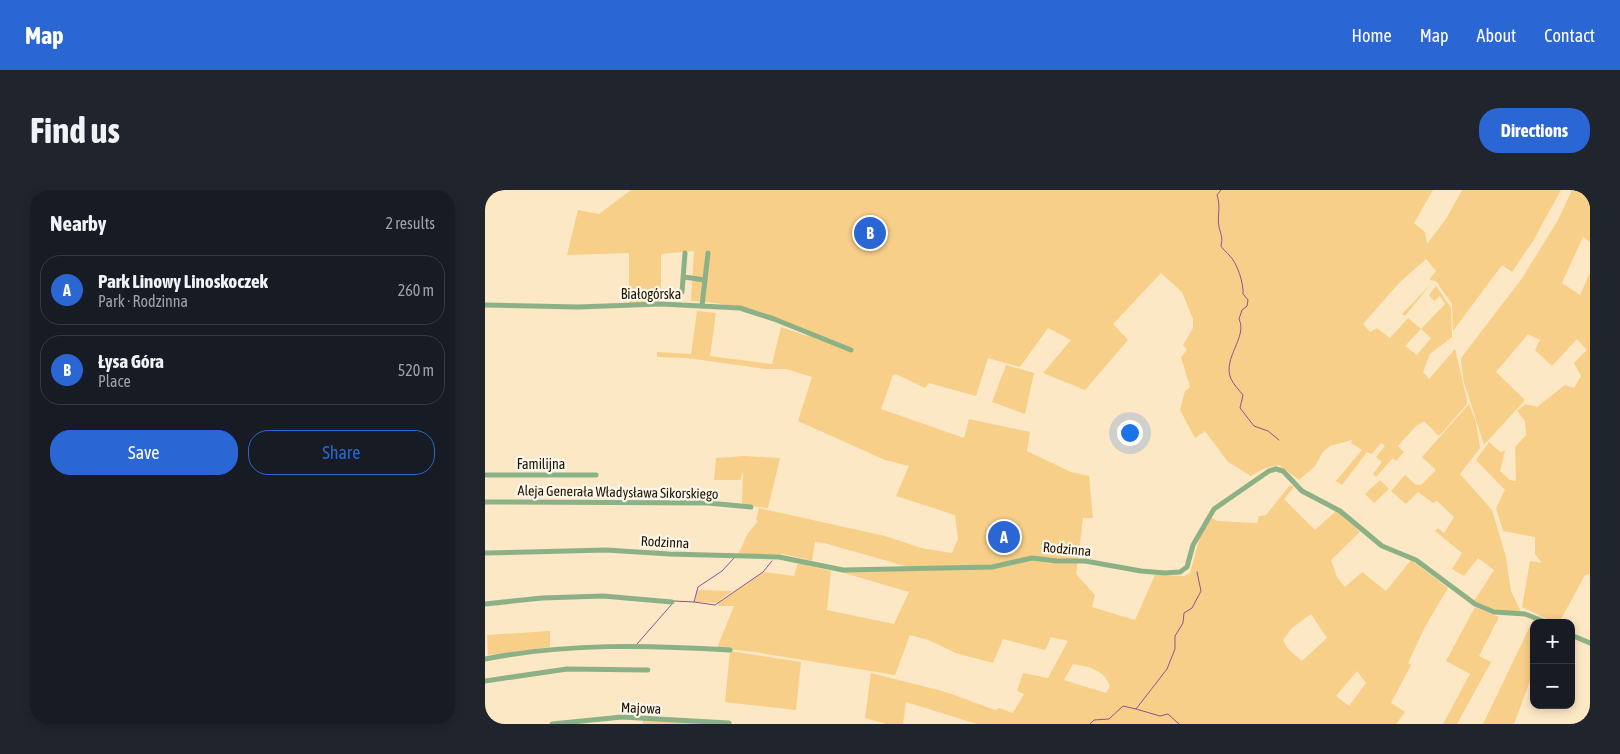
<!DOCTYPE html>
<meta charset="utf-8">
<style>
body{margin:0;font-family:"Asap Condensed",sans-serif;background:#20242c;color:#f1f3f6}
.controls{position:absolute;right:15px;bottom:15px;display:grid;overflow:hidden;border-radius:10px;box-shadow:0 2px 8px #0003}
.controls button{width:45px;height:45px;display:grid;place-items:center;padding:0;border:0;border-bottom:1px solid #363941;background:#171b24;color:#f1f3f6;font:25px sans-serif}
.you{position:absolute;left:644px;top:242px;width:18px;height:18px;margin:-12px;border:4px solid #fff;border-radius:50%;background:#1a73e8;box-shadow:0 0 0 8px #1a73e833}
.badge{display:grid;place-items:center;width:32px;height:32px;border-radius:50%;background:#2a67d5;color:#fff;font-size:16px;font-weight:700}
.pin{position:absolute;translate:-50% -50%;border:2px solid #fff;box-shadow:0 1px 5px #0006}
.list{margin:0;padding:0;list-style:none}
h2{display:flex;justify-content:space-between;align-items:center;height:65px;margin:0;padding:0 20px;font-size:21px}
h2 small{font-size:16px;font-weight:400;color:#9ea1a6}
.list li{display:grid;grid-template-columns:32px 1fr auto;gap:15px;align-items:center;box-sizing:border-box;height:70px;margin:0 10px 10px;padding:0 10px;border:1px solid #363941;border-radius:20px}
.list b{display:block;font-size:19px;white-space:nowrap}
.list p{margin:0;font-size:16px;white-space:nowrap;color:#9ea1a6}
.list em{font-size:16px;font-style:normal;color:#9ea1a6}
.actions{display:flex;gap:10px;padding:15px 20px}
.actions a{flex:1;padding:11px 0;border:1px solid #2a67d5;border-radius:20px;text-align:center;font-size:18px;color:#2a67d5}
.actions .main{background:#2a67d5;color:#fff}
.map{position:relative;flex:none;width:1105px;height:534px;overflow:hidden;border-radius:20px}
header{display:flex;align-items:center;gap:30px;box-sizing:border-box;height:70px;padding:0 25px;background:#2a67d5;color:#fff}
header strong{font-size:24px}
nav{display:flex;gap:28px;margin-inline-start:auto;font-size:18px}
.intro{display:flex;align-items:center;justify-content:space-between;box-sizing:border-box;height:120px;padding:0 30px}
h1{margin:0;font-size:35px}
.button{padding:12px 22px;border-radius:20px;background:#2a67d5;color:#fff;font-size:18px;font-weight:700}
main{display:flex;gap:30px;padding:0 30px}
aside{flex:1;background:#171b24;border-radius:20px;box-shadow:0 2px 8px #0003}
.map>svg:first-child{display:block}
.green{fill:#f7cf88;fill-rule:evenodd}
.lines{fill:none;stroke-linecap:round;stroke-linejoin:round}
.stream{stroke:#8f5490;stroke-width:1}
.minor{stroke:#8db187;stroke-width:5}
.labels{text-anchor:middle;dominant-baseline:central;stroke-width:4.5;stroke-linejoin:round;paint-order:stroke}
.street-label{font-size:14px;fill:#201400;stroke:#fef7ec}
</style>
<header>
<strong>Map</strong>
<nav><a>Home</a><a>Map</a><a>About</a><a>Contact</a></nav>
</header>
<div class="intro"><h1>Find us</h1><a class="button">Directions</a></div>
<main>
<aside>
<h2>Nearby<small>2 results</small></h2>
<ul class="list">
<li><span class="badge">A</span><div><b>Park Linowy Linoskoczek</b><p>Park · Rodzinna</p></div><em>260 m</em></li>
<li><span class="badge">B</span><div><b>Łysa Góra</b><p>Place</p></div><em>520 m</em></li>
</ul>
<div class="actions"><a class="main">Save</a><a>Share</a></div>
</aside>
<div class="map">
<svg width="1105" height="534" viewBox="0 0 1105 534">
<rect width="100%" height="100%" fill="#fde8c5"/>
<g class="green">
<path d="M146,0H948L929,33L940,42L942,54L961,29L977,0H1076L1048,51L1027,82L1017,75L968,141L967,114L951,91L944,90L951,81L941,69L914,93L878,134L885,142L892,138L905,148L923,128L936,139L960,114L955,106L949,111L944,105L951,96L966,118L967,147L945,164L938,182L944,189L970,159L982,210V214L954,246L939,231L931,236L913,256L919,262L911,271L908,268L891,287L888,284L897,272L891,267L900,256L896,253L887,264L882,262L857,295L851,291L877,260L866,253L867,250L845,256L838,262L830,276L814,290L794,275L780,278L766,286L743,272L720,241L710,248L695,220L700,201L705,197L696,167L702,160L698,155L708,138V129L697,102L676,83L628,134L643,150L600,200L558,183L586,150L563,138L535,177L503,168L491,206L444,193L440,198L411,184L408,185L396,219L479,248L484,229L545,242L542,261L586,282L604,286L608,328H598L591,384L610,405L607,417L650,430L670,385L699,386L705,383L716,343L726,327L732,331L772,333L774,326L781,325L805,295L809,297L799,309L830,340L851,321L853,322L875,342L846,370L852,387L860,397L877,382L901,401L926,370L963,398L941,435L923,473L926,475L906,513L920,522L911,534H492L421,512L418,534H401L380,528L386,483L461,502L510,520L514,518L528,523L539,504L532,501L538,483L563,488L583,451L566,447L560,460L518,449L508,473L471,463L443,450L425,445L410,485L270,462L232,458L249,416H233V413L279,382L309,386L313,373L346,381L342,420L409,434L424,402L356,382L391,381L420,376L339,353L330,352L327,371L298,364L253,365L263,343L273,331L271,330L274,318L400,346L436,358L467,363L473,349L470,325L411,306L424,276L400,270L313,231L327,187L301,179H281L202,168L172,167V162L206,164L212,121L231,123L225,166L287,174L296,137L322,146L323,142C282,123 250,113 206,111L209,61L176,64V113H144V63L82,65L93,20L114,24ZM936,139L946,148L932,165L920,156ZM826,424L842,448L817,471L803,459L798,450L807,438ZM588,474C602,476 620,480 625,496L621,503L579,490ZM872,481L881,493L864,516L851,506Z"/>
<polygon points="1087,0 1105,0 1105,52 1098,47 1077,93 1095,105 1105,83 1105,384 1100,385 1074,433 1070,433 1037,417 1045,371 1057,373 1050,364 1050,347 1018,341 1011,318 1020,300 991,270 1004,252 1015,262 1020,261 1015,281 1025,290 1031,291 1030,257 1041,245 1040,231 1032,221 1041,214 1052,217 1080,195 1089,198 1096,186 1089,173 1102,160 1092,149 1067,176 1050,160 1055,150 1043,144 1011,182 1040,210 999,255 978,189 976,168 1038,87 1073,30"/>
<polygon points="946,94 920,126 917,124"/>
<polygon points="521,175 549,183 540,224 507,212"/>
<polygon points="984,214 991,232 995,258 975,284 1007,320 1021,367 1026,401 1036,422 1011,420 989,411 1009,380 993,368 979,386 967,379 977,363 950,341 953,338 959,343 969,327 952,311 948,313 933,302 921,314 906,301 920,285 931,295 936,295 951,280 937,267"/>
<polygon points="259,266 295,268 283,318 257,315 258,282 255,290 229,290 231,268"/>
<polygon points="895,290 904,299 889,313 880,304"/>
<polygon points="212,400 213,400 247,401 231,413 210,412"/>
<polygon points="990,417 1014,427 994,466 1006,472 972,534 958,534 985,484 961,471"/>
<polygon points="1049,428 1058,433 1049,433 1049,480 1029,534 998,534"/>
<polygon points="65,441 65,457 3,465 2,445"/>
<polygon points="245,461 316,472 311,520 240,512"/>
<polygon points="158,529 221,534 158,534"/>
</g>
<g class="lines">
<g class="stream">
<path d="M736,0L732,5C736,16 732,26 734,37C736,45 738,47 736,56C739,61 741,61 744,65C752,72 759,94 758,104L763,110L762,116L757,120L754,129C763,147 737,168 746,189C749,195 754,200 758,205L755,218L769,236L783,241L794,250"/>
<polyline points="189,411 209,412 213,397 237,381 250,367"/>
<polyline points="209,412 230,415 278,382 287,371"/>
<polyline points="152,454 187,414"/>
<polyline points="651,519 675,526 683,524 694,534"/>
<polyline points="605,534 609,530 624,529 638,516 651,519 682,479 690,459 690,446 698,433 699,423 707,418 716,401 712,382"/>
</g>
<g class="minor">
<polyline points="199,87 220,90"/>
<polyline points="197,102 200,63"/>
<polyline points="0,115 93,117 176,114 255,118 289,129 366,160"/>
<polyline points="217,116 223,63"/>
<polyline points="0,285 111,285"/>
<polyline points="0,312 223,313 266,317"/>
<polyline points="0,363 121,360 184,364 294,367 358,380 507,377 547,368 572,371 600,371 656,381 680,383 695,382 702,377 708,355 729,319 784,281 791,279 798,281 817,301 855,321 897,356 931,370 990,414 1009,422 1040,424 1063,433"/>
<polyline points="0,414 57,408 118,406 187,412"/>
<polyline points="1086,445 1105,453"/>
<path d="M0,469C80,453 164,455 245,460"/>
<polyline points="0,491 82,479 163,480"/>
<polyline points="67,534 137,527 244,533"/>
</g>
</g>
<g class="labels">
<g class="street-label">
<text x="166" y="104">Białogórska</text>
<text x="56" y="274">Familijna</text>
<text transform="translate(133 302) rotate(1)">Aleja Generała Władysława Sikorskiego</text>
<text transform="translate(180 352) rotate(3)">Rodzinna</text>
<text transform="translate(582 359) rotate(5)">Rodzinna</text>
<text transform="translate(156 518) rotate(2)">Majowa</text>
</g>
</g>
</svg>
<div class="controls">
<button>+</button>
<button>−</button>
</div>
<div class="you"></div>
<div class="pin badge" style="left:519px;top:347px">A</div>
<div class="pin badge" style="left:385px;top:43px">B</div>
</div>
</main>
